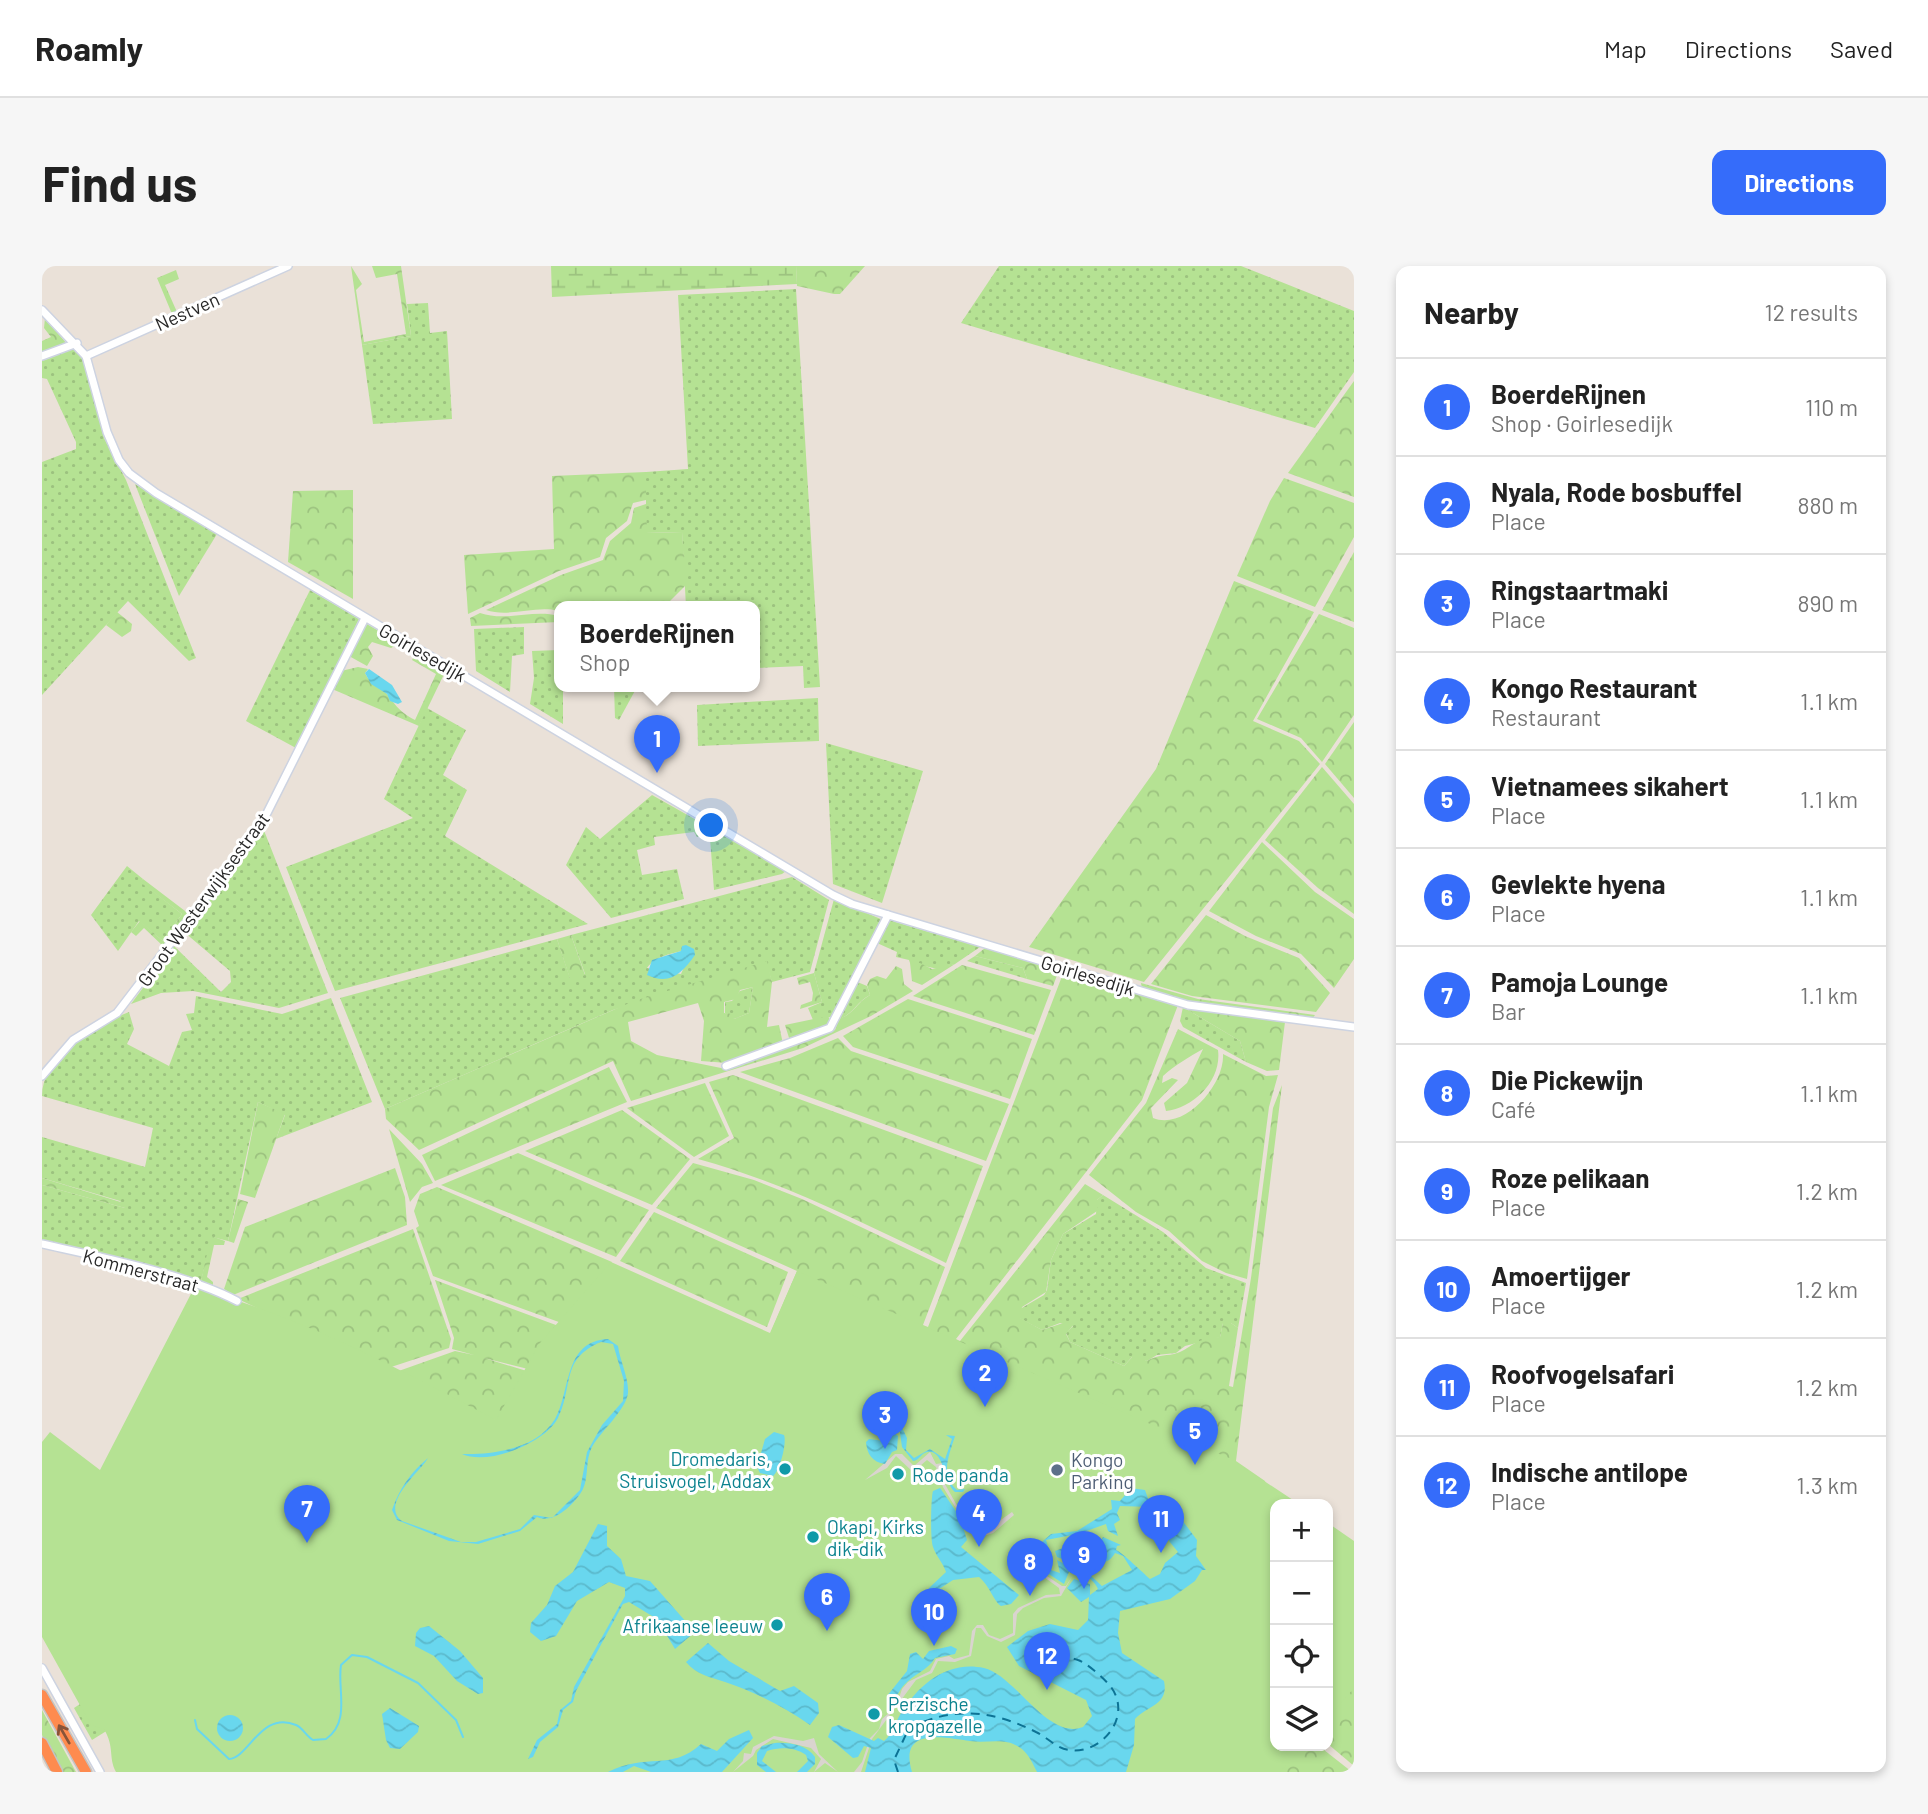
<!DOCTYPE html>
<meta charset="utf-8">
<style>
body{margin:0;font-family:Barlow,sans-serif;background:#f6f6f6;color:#222}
.controls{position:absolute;right:21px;bottom:21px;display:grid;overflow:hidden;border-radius:14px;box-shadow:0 4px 10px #0003}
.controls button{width:63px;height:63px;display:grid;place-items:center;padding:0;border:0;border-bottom:2px solid #e0e0e0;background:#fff;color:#222;font:35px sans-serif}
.you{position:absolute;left:670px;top:560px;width:24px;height:24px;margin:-18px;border:5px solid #fff;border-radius:50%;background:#1a73e8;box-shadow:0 0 0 10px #1a73e833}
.badge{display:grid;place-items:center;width:46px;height:46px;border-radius:50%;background:#356cfa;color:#fff;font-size:23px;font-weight:700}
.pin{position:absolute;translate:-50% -58px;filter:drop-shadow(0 2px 4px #0008)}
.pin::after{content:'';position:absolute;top:37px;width:24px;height:21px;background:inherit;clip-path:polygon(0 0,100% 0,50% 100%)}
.popup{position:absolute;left:512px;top:335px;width:206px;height:91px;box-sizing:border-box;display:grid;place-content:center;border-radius:14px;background:#fff;filter:drop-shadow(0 2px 5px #0005);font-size:23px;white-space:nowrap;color:#767676}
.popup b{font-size:26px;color:#222}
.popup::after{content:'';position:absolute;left:50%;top:100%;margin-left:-14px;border:14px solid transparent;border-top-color:#fff}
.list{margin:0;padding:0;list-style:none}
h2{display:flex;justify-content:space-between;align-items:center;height:91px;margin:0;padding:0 28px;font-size:30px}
h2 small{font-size:23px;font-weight:400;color:#767676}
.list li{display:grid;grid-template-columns:46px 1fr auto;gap:21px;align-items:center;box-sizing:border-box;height:98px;padding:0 28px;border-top:2px solid #e0e0e0}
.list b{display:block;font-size:26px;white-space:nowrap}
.list p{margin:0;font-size:23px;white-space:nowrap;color:#767676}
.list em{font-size:23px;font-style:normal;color:#767676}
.icon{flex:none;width:38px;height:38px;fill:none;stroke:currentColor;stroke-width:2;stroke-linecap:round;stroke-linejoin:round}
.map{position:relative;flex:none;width:1312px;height:1506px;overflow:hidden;border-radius:14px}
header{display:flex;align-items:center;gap:42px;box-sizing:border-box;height:98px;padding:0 35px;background:#fff;border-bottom:2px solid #e0e0e0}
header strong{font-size:33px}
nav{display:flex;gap:38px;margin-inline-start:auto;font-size:24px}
.intro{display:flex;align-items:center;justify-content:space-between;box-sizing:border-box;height:168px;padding:0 42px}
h1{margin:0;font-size:49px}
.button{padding:18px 32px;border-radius:14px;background:#356cfa;color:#fff;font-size:24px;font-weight:700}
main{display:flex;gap:42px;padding:0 42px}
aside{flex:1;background:#fff;border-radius:14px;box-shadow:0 4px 10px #0003}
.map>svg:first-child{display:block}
.grass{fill:url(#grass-dots);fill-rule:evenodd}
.forest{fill:url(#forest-crowns);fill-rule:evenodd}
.wetland{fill:url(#wetland-marsh)}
.park{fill:#b5e293}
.plaza{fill:#dad4cf}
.water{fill:url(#water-waves)}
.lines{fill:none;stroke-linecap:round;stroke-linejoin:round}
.stream{stroke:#69d7ee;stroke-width:2}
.ferry{stroke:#0d7395;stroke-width:2;stroke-dasharray:9 7;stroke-linecap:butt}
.minor-casing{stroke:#cdd3e1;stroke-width:10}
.highway-casing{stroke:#c3c3c3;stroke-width:13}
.minor{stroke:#fff;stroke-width:7}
.highway{stroke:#fe8b4f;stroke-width:10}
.oneway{stroke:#885439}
.culture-dot{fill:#0f9aa8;stroke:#fff;stroke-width:2.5}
.service-dot{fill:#5c6f8a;stroke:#fff;stroke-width:2.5}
.labels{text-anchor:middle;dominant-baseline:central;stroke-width:6;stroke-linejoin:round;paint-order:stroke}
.street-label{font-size:19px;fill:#272727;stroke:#fff}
.culture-label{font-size:19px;fill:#0d838f;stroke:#fff;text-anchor:start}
.service-label{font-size:19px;fill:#4e5e75;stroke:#fff;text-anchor:start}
</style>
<header>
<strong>Roamly</strong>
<nav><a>Map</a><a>Directions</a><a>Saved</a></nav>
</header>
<div class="intro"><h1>Find us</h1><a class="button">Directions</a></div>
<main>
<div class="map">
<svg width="1312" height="1506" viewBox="0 0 1312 1506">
<defs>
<pattern id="grass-dots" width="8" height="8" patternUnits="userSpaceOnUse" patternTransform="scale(1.75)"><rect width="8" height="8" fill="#b5e293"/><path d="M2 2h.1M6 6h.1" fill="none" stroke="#9cc27f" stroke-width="1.8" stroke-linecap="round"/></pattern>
<pattern id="forest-crowns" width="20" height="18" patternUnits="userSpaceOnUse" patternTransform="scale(1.75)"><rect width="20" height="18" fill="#b5e293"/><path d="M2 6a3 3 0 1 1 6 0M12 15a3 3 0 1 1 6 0" fill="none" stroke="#9cc27f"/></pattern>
<pattern id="wetland-marsh" width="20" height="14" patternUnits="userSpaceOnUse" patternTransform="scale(1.75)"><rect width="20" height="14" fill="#b5e293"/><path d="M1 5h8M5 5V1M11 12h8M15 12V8" fill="none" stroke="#9cc27f"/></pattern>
<pattern id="water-waves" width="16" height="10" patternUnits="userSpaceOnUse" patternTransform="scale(1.75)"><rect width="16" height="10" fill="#69d7ee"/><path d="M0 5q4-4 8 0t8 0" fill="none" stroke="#5bb9cc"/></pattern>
</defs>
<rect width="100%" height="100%" fill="#eae1d8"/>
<g class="grass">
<polygon points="957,0 1199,0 1312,45 1312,106 1273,162 919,57"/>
<polygon points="754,23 778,421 762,422 761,400 713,402 713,341 644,341 640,266 604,267 604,206 646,203 636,29"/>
<polygon points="386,37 388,67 405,65 410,153 331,158 320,79 369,70 365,38"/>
<polygon points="31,83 40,90 45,102 62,172 84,214 154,392 147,395 86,335 0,429 0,196 34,183 34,176 5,113 0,112 0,95"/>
<polygon points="93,218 175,268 137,330"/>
<polygon points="268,324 317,353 254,482 204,455"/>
<polygon points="482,361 482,388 470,390 468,426 434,405 432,363"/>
<polygon points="517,384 517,421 521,421 521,458 488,438 492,412 490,385"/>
<polygon points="572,421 595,421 577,454 573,452"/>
<polygon points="776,432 777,475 656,480 655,439"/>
<polygon points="385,442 424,464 401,509 425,524 403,570 546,658 293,725 244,601 371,552 342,533"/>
<polygon points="784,477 881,505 840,637 791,618"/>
<polygon points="610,529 674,565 655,571 652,566 612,571 613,579 595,584 600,609 635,603 642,633 569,652 524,599 544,561 558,573"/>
<polygon points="221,562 286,727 237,742 151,725 119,727 89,738 132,680 179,726 189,716 188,705 142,666"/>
<polygon points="682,568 744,605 740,608 672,624 668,572"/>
<polygon points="85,600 101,613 99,616 140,648 121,675 97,655 76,685 49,649"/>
<path d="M750,611L787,634L768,706L730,716L724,696L571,744L343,843L298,732L515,673L528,712L543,708L529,669ZM646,683H650L639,708L605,702C614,689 631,688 646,683Z"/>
<polygon points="792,633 841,654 790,758 788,751 771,754 766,742 780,736 772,707"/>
<polygon points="847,654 938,681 913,698 896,703 868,697 867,694 854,691 855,686 835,677"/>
<polygon points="933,690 981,702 985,713 925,695"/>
<path d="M813,715L825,720L828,729C815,735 812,748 797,753Z"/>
<polygon points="711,721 707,747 692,753 683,747 683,736 690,735 698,725"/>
<path d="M154,730L240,748L289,732L330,836L234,873L243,849L216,836L186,975L170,971L159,1015L0,976V919L83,942L78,935L0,912V871L103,901L111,862L0,830C0,790 54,759 87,746L92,763L85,778L127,800L140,766L150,764L144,748L152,747Z"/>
<polygon points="1141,741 1198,775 1204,796 1141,761 1138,755"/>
<polygon points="1061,929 1121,966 1164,1002 1204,1017 1196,1062 1189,1057 1181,1057 1178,1071 1143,1080 1134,1087 1115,1089 1105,1095 1090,1091 1082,1100 1028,1076 1024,1067 1031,1060 1018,1057 1000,1064 977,1052 978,1043 1002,1029 1005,1024 1009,994 1021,968 1054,948 1055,934"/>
<polygon points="47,1432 66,1464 50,1474 32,1442"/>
</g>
<g class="forest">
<polygon points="309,0 320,18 314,24 322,76 364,68 355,8 334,12 330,0 359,0 369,70 320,79"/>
<polygon points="754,0 823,0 798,28 792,28 755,20"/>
<polygon points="134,4 137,13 123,19 135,46 130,48 115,12"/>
<polygon points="3,52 25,78 0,87 0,75 9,71 2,62"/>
<polygon points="1312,115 1312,231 1246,207"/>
<polygon points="604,206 604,234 591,237 585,255 564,272 558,291 517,305 426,348 422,289 512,283 510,210"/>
<polygon points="1242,212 1312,237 1312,271 1273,341 1195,310 1228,235"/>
<polygon points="311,224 311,333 246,296 251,225"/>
<path d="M604,238L605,267L640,266L644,319L622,341H517V345C493,339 467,352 444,344L519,309L561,294L568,275L589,257L592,242Z"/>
<polygon points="1312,286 1312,356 1280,344"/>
<polygon points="1192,315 1272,346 1211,455 1257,475 1278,498 1102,716 987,681 1114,503"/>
<polygon points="75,346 90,358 89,365 80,371 64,359"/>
<path d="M438,347C464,356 490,343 517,350V356L429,360L428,352Z"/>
<polygon points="1277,348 1312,362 1312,449 1280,496 1259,472 1215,453"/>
<polygon points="323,357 358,377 349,382 330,376 326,381 331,390 325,400 307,390"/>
<path d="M374,387L404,404L377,460L290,423L299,405L316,401L326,403L323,407C330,421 336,417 344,427C354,439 357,446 373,454L394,408L370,394Z"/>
<polygon points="1312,456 1312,532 1283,498"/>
<polygon points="1280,501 1312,538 1312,648 1276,622 1223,574"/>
<polygon points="1220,576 1273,626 1312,653 1312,693 1292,722 1259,688 1214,670 1167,645"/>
<polygon points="101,613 147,648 122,681 102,662 94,670 89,666 98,655 121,675 140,648 98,616"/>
<polygon points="1164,649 1203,670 1257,692 1288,727 1274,746 1150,730 1109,718"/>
<polygon points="529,669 543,709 528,713 515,673"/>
<polygon points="943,682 1017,704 1011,720 985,713 981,702 933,690"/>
<path d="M725,695L730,716L725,761L737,759L741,778L685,797L659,795L662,755L656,737L586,756L589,775L615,789L684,803L793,764L797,753C812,748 815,736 828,729L825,719L828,713L835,710L844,713L854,700L860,703L862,718L871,725L829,750L761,782L589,835L571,795L377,884L344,853L343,843L592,735ZM711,721L707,747L692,753L690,748L682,747V736L694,733L698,724Z"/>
<polygon points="868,697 878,697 890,703 913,698 880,719 870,715"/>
<polygon points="920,699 1009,724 992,769 871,730"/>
<path d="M1022,705L1136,739L1100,834L914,1073L918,1075L1043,918L1061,929L1055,934V945L1021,968L1009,994L1004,1026L980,1041L978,1052L1000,1064L1030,1054L1032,1058L1024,1068L1028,1076L1082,1100L1092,1089L1105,1095C1115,1089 1121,1090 1132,1088C1150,1083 1151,1072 1178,1071L1181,1057H1189L1196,1062L1187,1120L1191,1121L1209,1012L1231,842L1240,819L1194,1195L1223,1215L1224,1219L720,1087L755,1005L614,942L651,897L712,914L760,933L903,1001L881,1059L886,1061Z"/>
<polygon points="772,707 780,736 758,743 759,739 770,735 771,727 768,716 757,719 755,712"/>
<polygon points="1099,717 1156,733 1273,749 1270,753 1152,738 1100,723"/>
<polygon points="866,733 990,773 968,833 811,781 801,770"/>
<polygon points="1141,741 1243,756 1237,804 1225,805 1204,796 1198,775"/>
<polygon points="786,750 790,758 748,775 743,759"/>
<path d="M1136,763L1176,784C1180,814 1152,842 1124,845L1122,837L1145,817L1161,783C1147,791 1133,799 1121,810L1120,817L1130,812L1136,814L1109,842L1111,852C1143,865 1183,818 1181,788L1224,810L1236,809L1227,841L1205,1013L1184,1007L1160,995L1127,965L1094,946L1047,909L1104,837Z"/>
<polygon points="796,772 809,785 967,838 944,895 698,806 748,792"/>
<polygon points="567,801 585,836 393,915 380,889"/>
<path d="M691,809L941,900L904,997C823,958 743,917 656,893L692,872L667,816Z"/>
<polygon points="663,817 687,870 652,891 585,842"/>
<polygon points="216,836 243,848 213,932 198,928"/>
<polygon points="580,844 648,893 610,939 483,885"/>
<polygon points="347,863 380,898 391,917 380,921 368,936"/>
<polygon points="476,887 607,944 574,991 399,919"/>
<polygon points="353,902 363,931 365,959 191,1029 182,1023 203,961"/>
<polygon points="0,912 82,937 83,942 0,919"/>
<polygon points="395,921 570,996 525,1059 391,1010 374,962 377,960 372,945 378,928"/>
<polygon points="196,933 206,936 192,977 186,975"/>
<polygon points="612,946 746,1006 725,1061 578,995"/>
<polygon points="371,963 409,1073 407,1082 343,1103 196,1033"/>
<polygon points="169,970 183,975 182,979 172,979 165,1011 171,1016 171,1020 159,1015"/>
<polygon points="393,1014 522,1062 494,1105 442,1092 488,1106 457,1156 351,1107 413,1085 432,1089 410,1083 412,1072"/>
<polygon points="1312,1414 1312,1500 1286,1478 1286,1444"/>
<polygon points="0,1444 34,1506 19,1506 0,1469"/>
<polygon points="1256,1480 1277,1480 1310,1506 1234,1506"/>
</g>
<polygon class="wetland" points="509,0 754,0 755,18 510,31"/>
<g class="park">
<path d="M569,996L728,1067L755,1005L1189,1193L1257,1238H1233V1480H1261L1238,1506H74C66,1491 73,1482 62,1463L49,1459L0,1371V1176L8,1166L58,1204L152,1022C260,1050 356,1103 454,1154L498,1077Z"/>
<polygon points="1286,1257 1312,1275 1312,1422 1286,1452"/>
</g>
<g class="plaza">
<polygon points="888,1186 894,1198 901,1197 899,1211 928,1263 946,1263 970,1246 972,1249 951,1267 939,1271 929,1267 901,1221 894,1201 885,1194 871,1206 854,1190 845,1202 823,1214 853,1188 860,1188 872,1200"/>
<polygon points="999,1282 985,1297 1020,1320 1024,1320 1031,1309 1019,1330 1002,1332 981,1342 975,1348 973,1369 959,1376 945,1370 939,1362 934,1362 929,1390 913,1396 896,1395 890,1407 874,1414 830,1473 819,1506 812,1506 820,1496 828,1472 837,1463 840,1453 854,1441 860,1423 866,1416 888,1405 894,1393 907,1390 912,1393 927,1389 930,1365 935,1359 941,1359 947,1369 958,1373 971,1367 971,1348 976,1342 1004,1329 1018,1328 1017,1322 983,1297"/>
<polygon points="732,1470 761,1475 772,1472 777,1488 796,1506 783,1497 772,1506 779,1493 769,1482 731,1473 714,1484 711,1490 691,1506 701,1495 702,1487 709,1488 711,1481"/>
</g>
<g class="water">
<polygon points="327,403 350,419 360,436 356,438 348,435 345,428 329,418 323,407"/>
<path d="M644,679L652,683L653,689C640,707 628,720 605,709L610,694L639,685L640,680Z"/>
<path d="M566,1073L576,1080C578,1095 587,1112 586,1127C584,1144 559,1165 550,1181C543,1194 547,1210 541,1223C533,1238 511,1259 495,1251L478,1265L436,1278L407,1275L355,1254L350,1244C357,1223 369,1206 386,1192C379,1205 337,1238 360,1255L419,1276H434L478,1263L492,1249L510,1252L538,1224L545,1186L560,1159L581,1135L582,1115L571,1078L559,1076C518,1093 532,1120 516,1152C503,1177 446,1200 420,1188C451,1189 495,1183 513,1153C529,1126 521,1075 566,1073Z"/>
<path d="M856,1153L865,1172L864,1184L872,1192L888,1183L903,1193L910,1173L904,1169L913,1170C908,1187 897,1209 915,1224L923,1223L921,1226H913C902,1217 902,1182 885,1186C878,1188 878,1194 871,1195L860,1181Z"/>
<path d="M850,1165L856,1170L855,1184L850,1186L843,1198C830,1196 825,1188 824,1176L827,1173L842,1175Z"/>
<path d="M732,1166L742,1169C745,1177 738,1204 731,1210L718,1207L715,1201L723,1173Z"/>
<path d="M898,1222L918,1251L925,1274L919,1281L977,1329L969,1338L959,1340C952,1336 948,1320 937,1311L911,1314L891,1327L887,1322L904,1306C901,1297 894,1290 891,1281C888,1274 889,1230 891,1225Z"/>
<path d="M1089,1222L1103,1224L1109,1241L1078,1240L1075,1247L1078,1254L1072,1258L1076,1270L1066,1265L1064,1258L1036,1268L1004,1274L1010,1294L1005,1297L1009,1304L1018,1307L1015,1294L1036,1305L1044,1290L1048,1300L1045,1306L1060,1320L1090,1304L1081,1290L1073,1287C1068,1296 1060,1299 1051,1294L1053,1285L1049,1283L1029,1296L1015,1291L1013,1285L1045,1273L1055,1282L1061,1271L1079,1279L1075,1280L1074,1284C1081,1287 1101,1307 1108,1313L1118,1308L1123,1297L1136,1286L1118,1264L1123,1255L1140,1254L1155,1274L1154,1290L1164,1304H1160L1153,1315L1128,1333L1078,1345L1076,1367L1080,1387L1122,1415C1127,1439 1106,1439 1093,1453L1092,1479L1084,1506H995C991,1498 987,1489 980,1483C963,1470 947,1478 928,1475C903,1472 856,1460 870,1506H823L829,1482L822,1480L816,1491L811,1492L786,1471L790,1461L797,1459L832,1475L836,1472L842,1475C851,1468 853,1457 859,1447C877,1418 906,1394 942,1402C973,1409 1006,1475 1041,1461L1050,1450L1044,1434L977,1400L965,1381L986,1365L1008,1358L1036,1364L1046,1354L1047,1331L1039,1336L1025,1322L1032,1313L1048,1318V1329L1056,1323C1050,1309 1039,1311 1027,1306L1022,1318L999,1303L995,1294L1003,1291L1001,1275L1009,1268L1035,1265L1070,1243L1069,1234L1078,1235Z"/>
<polygon points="556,1258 565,1260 565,1280 579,1293 584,1310 608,1315 653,1366 633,1383 615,1353 587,1336 581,1338 534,1425 531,1436 521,1444 516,1461 498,1476 491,1491 486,1493 495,1474 515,1458 518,1444 529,1435 532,1421 583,1330 583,1322 567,1316 535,1335 514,1370 499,1375 488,1366 489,1357 505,1339 513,1320 531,1306"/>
<polygon points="387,1360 418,1385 441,1412 441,1427 436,1428 415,1415 392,1390 373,1380 374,1367 378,1362"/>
<path d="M666,1377L687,1395L738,1425L752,1420L776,1437L777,1447L768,1459C742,1441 713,1426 683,1416C668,1411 655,1409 644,1396Z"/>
<path d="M909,1380L915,1383L913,1388L893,1392C886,1404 872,1408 862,1419C856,1425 858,1429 850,1432L845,1430L865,1405L868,1388L874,1386L881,1393L887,1385Z"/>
<polygon points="348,1442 377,1460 376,1466 358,1483 348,1482 344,1474 340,1448"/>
<circle cx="188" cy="1462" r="13"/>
<path d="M707,1464L711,1472L680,1506H609L592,1500L581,1506H566C605,1486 628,1506 659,1478L675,1485L687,1473Z"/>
<path d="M733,1477C747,1476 765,1479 773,1491V1498L765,1506H755L766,1495L764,1489C752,1481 738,1481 725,1485L720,1495L734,1506H724L715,1499V1487L720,1480Z"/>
</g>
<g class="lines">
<path class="stream" d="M153,1454L155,1463L187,1493C207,1492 219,1444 254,1459C261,1462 264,1470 271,1474L284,1473C309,1456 295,1423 299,1399L310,1389L325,1391L376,1417L414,1454L421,1471"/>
<path class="ferry" d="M856,1506L852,1494L867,1462C912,1440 950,1444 994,1466C1005,1471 1015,1483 1027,1484C1059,1489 1091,1451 1069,1421C1063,1413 1045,1397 1036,1394C1023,1389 1007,1393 997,1380"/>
<g class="minor-casing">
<g id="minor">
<polyline points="0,44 44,90 65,166 77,194 87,207 114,227 791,629 810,638 1146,739 1312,761"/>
<polyline points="0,90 35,77"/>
<polyline points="44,90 246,0"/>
<polyline points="684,800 788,762 846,649"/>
<polyline points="0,810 31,774 75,747 219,559 323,352"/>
<path d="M0,978C58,991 144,1008 195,1035"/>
<polyline points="0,1402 58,1506"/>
</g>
</g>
<g class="highway-casing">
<g id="highway">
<polyline points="0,1429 44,1506"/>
<polyline points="0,1477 15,1506"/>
</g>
</g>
<use href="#minor" class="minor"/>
<use href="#highway" class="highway"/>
</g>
<defs><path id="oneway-shaft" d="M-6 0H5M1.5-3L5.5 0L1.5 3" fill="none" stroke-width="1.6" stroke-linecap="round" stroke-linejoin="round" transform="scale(1.75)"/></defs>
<use class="oneway" href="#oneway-shaft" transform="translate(22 1468) rotate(-120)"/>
<g class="culture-dot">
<circle cx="743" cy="1203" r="7"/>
<circle cx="856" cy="1208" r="7"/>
<circle cx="771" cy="1271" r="7"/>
<circle cx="735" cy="1359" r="7"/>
<circle cx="832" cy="1448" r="7"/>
</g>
<circle class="service-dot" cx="1015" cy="1204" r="7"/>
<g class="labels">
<g class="street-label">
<text transform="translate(145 45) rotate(-24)">Nestven</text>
<text transform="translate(381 386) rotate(30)">Goirlesedijk</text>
<text transform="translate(161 633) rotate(-54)">Groot Westerwijksestraat</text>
<text transform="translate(1046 709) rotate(17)">Goirlesedijk</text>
<text transform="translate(99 1004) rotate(15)">Kommerstraat</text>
</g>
<g class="culture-label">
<text x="729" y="1192" text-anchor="end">Dromedaris,<tspan x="729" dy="22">Struisvogel, Addax</tspan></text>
<text x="870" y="1208">Rode panda</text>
<text x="785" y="1260">Okapi, Kirks<tspan x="785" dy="22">dik-dik</tspan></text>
<text x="721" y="1359" text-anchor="end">Afrikaanse leeuw</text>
<text x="846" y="1437">Perzische<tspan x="846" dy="22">kropgazelle</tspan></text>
</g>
<g class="service-label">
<text x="1029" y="1193">Kongo<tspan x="1029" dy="22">Parking</tspan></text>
</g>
</g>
</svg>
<div class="controls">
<button>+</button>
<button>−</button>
<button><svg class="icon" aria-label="locate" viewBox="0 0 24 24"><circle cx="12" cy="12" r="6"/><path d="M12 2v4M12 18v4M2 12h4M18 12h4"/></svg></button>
<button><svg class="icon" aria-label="layers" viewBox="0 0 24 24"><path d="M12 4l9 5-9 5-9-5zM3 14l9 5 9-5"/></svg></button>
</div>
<div class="you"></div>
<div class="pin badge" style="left:615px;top:507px">1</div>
<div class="popup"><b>BoerdeRijnen</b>Shop</div>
<div class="pin badge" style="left:943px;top:1141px">2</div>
<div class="pin badge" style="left:843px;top:1183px">3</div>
<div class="pin badge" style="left:937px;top:1281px">4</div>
<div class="pin badge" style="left:1153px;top:1199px">5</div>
<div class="pin badge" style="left:785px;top:1365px">6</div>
<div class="pin badge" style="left:265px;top:1277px">7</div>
<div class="pin badge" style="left:988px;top:1330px">8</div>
<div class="pin badge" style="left:1042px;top:1323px">9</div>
<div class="pin badge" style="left:892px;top:1380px">10</div>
<div class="pin badge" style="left:1119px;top:1287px">11</div>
<div class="pin badge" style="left:1005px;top:1424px">12</div>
</div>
<aside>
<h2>Nearby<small>12 results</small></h2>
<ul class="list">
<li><span class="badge">1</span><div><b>BoerdeRijnen</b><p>Shop · Goirlesedijk</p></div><em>110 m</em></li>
<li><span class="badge">2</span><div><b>Nyala, Rode bosbuffel</b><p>Place</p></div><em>880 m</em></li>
<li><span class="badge">3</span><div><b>Ringstaartmaki</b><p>Place</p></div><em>890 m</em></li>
<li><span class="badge">4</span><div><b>Kongo Restaurant</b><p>Restaurant</p></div><em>1.1 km</em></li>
<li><span class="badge">5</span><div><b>Vietnamees sikahert</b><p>Place</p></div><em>1.1 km</em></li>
<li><span class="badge">6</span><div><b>Gevlekte hyena</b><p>Place</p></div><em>1.1 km</em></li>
<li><span class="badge">7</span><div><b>Pamoja Lounge</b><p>Bar</p></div><em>1.1 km</em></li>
<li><span class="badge">8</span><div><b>Die Pickewijn</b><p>Café</p></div><em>1.1 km</em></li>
<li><span class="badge">9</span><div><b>Roze pelikaan</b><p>Place</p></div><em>1.2 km</em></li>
<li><span class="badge">10</span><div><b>Amoertijger</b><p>Place</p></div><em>1.2 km</em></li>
<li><span class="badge">11</span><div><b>Roofvogelsafari</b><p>Place</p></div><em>1.2 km</em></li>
<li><span class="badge">12</span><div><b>Indische antilope</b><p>Place</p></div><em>1.3 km</em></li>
</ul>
</aside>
</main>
